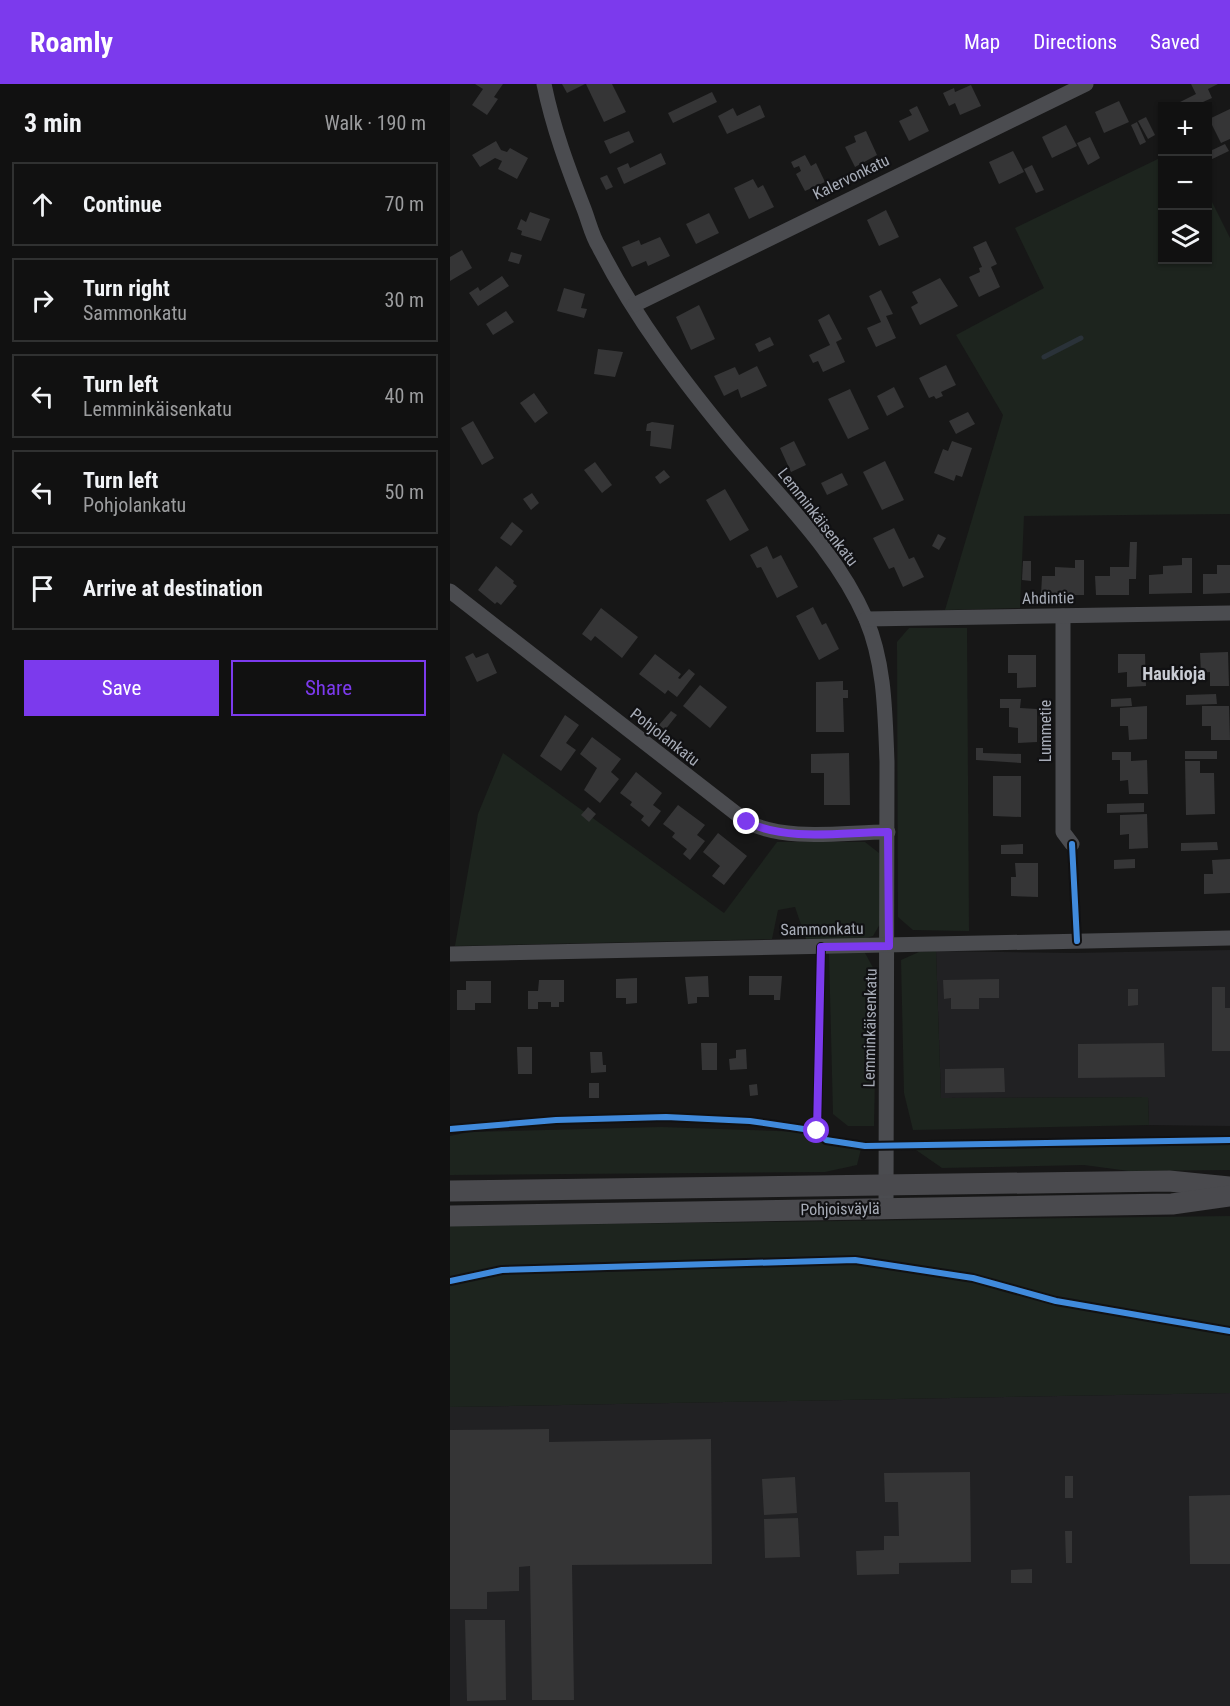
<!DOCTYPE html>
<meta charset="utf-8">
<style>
body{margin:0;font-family:"Roboto Condensed",sans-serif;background:#1e1f1f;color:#f1f3f6}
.controls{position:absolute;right:18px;top:18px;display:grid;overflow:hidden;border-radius:0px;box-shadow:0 2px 4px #0004}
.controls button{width:54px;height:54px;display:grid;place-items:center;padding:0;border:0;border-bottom:2px solid #303131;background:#111;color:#f1f3f6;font:30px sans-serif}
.stop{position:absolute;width:18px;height:18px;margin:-14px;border:4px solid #7c3aed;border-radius:50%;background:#fff}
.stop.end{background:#7c3aed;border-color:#fff;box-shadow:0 2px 6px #0008}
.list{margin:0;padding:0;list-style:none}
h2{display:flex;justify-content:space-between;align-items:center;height:78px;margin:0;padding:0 24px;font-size:26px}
h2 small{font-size:20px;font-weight:400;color:#9c9d9f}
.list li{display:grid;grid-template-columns:39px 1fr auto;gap:18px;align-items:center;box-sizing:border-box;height:84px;margin:0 12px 12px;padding:0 12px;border:2px solid #303131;border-radius:0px}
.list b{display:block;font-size:22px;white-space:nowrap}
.list p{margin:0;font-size:20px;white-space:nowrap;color:#9c9d9f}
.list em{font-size:20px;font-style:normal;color:#9c9d9f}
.actions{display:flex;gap:12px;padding:18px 24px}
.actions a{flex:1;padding:14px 0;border:2px solid #7c3aed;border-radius:0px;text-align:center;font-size:21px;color:#7c3aed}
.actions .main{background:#7c3aed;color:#fff}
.icon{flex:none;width:33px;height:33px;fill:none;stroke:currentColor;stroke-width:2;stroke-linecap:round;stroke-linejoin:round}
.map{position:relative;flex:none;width:780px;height:1622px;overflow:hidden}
header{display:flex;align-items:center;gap:36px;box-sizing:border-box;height:84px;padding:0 30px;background:#7c3aed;color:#fff}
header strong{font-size:28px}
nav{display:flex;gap:33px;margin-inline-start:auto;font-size:21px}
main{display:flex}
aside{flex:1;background:#111}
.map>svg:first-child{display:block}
.built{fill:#212123}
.green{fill:#1d241e}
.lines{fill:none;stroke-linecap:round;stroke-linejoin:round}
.stream{stroke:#2a3239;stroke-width:5}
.building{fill:#353536}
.minor{stroke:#4b4c50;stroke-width:15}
.secondary{stroke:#4a4a4e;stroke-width:21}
.cycleway-casing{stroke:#111113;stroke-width:10}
.cycleway{stroke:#408adc;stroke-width:6}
.route{stroke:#7c3aed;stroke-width:8}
.labels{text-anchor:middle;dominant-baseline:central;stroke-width:4.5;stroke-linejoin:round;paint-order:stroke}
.street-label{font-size:16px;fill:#a8adb8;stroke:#111113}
.neighbourhood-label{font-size:18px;font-weight:bold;fill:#c9ccd4;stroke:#111113}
</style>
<header>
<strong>Roamly</strong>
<nav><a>Map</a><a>Directions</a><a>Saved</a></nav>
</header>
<main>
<aside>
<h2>3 min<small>Walk · 190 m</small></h2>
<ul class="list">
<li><svg class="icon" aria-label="ahead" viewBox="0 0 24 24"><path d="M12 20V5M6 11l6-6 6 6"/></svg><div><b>Continue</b></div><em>70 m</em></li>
<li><svg class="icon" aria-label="right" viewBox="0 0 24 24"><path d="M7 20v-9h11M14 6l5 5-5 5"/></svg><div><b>Turn right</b><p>Sammonkatu</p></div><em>30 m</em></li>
<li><svg class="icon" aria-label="left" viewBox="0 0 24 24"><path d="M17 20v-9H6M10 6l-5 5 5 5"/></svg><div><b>Turn left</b><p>Lemminkäisenkatu</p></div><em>40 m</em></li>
<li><svg class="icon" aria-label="left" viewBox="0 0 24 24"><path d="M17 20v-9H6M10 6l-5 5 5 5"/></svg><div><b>Turn left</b><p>Pohjolankatu</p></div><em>50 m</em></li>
<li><svg class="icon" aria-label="arrive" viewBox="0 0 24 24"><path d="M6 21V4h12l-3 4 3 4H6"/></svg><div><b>Arrive at destination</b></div></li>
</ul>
<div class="actions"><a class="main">Save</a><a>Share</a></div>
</aside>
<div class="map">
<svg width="780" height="1622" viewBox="0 0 780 1622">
<rect width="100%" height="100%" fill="#171717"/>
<g class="built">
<polygon points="780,866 780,1042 699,1041 698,1013 491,1014 486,867 624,869"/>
<polygon points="780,1309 780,1622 0,1622 0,1323"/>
</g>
<g class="green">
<polygon points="712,73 712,176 758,176 758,110 780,154 780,430 574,432 570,524 495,526 553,331 506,251 594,204 565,144"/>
<polygon points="459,544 517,544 519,847 463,846 448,833 447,558"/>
<polygon points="53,669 274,829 327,758 415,758 429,769 430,840 423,852 413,855 356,855 345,823 328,826 322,855 5,862 28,730"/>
<polygon points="486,867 491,1014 698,1013 699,1041 463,1046 454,1009 451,876 469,868"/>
<polygon points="379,869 415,869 427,891 424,1042 398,1042 383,1030"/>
<polygon points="211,1043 358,1048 376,1060 411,1065 407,1081 375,1088 0,1091 0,1052 19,1048"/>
<polygon points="780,1061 780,1086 679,1087 634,1081 492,1084 466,1066"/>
<polygon points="780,1132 780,1309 0,1323 0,1142"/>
</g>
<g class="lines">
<polyline class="stream" points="594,273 631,254"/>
</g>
<g class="building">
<polygon points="25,0 53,0 44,13 48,15 37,31 22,21 33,5"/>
<polygon points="112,0 135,0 117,9"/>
<polygon points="136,0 162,0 176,28 154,38"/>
<polygon points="741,0 768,0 758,5 762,14 744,22 730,22 728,19 746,10"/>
<polygon points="521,1 531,22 510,31 505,19 499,22 493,9 504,4 505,8"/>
<polygon points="262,8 267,18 223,39 218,29"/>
<polygon points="669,17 679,38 654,49 645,28"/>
<polygon points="310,21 315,33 277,50 268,32 283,24 287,32"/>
<polygon points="467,22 479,47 459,57 449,37 462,31 459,26"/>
<polygon points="780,25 780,55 771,59 759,35"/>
<polygon points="696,33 705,51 698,55 688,37"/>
<polygon points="687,38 696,58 690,61 681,41"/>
<polygon points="616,41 627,62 602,74 592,53"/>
<polygon points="179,47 184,58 160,70 154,57"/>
<polygon points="416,47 427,71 405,83 395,63 406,58 404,52"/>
<polygon points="640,53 650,74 638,81 627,59"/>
<polygon points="46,57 51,66 57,68 60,64 78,74 67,95 48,85 52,77 45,74 30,83 22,71"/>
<polygon points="775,60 779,67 758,77 758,68"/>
<polygon points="563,67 574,88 549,100 539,78"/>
<polygon points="211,69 216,80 174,100 167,84 178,79 180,84"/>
<polygon points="355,71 361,82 366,79 375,98 355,107 346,90 351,87 349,82 344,84 341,78"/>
<polygon points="582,81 594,106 586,109 574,85"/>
<polygon points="157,91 163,103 156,106 150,94"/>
<polygon points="303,95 308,104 313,101 324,123 299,135 284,104"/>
<polygon points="436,126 449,153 429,162 417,136"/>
<polygon points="80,128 100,135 91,157 71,151 72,147 67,145 71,135 76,138"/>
<polygon points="259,129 269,149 246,160 236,140"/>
<polygon points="210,153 220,172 198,182 196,177 182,183 172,163 189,156 191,161"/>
<polygon points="536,157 547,180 541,183 550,203 529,213 519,193 530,188 529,184 532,183 523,163"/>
<polygon points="12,166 22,184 0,197 0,173"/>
<polygon points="61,168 72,171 69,180 58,177"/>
<polygon points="52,192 59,202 28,222 19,209 28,203 30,207"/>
<polygon points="490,194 508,222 470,241 461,223 468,219 462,208"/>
<polygon points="114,204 135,210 131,224 137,225 134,234 107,227"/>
<polygon points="431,206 443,230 436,232 446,254 426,263 417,244 431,238 419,212"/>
<polygon points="249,221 265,255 241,266 226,233"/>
<polygon points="56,227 64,238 43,251 36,240"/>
<polygon points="379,230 392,255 386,258 395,278 373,288 368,277 363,279 359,271 380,261 368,236"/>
<polygon points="320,253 324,261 309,268 305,260"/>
<polygon points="148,265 173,268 165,293 144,290"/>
<polygon points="496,281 506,301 491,308 493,312 486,315 484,312 479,314 469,294"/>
<polygon points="307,282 317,302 291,314 288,305 274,312 264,292 285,283 289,291"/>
<polygon points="444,303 454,323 437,332 427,312"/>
<polygon points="400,305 419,345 398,355 378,315"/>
<polygon points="84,309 98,329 85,339 70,319"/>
<polygon points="518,328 525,340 506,350 499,337"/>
<polygon points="23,337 44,374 32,381 11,344"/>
<polygon points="202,338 224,341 221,365 200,362 201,347 196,347 197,340"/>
<polygon points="344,357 356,381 341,388 330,364"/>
<polygon points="502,357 522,364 512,393 506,391 504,397 484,389 493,365 498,367"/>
<polygon points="435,377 454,416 432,426 413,388"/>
<polygon points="145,378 162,401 152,409 134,386"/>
<polygon points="214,386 220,393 210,400 205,393"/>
<polygon points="392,389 398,401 377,411 371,399"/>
<polygon points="275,405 299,446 280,457 256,416"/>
<polygon points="82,409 89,419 81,426 73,415"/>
<polygon points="62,438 73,447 61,462 50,454"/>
<polygon points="444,444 459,475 464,473 474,493 453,503 444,483 439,485 423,454"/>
<polygon points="488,450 496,454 489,466 482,462"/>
<polygon points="680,458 687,458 686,495 679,495 679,511 646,511 645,492 660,492 660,483 679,483"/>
<polygon points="317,462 323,475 331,471 348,503 327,514 311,483 307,484 300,471"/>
<polygon points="732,474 742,474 742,509 699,510 699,491 713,490 713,482 732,481"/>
<polygon points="625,476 634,476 634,511 591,511 592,492 605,492 605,483 625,484"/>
<polygon points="573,477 581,477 581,497 572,496"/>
<polygon points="767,481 780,481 780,509 753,510 753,490 767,490"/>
<polygon points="46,482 64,497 63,499 67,502 51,521 47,518 45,520 28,506"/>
<polygon points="363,523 372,541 376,539 389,565 369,576 346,532"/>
<polygon points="151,524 188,553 172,574 145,552 141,557 132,550"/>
<polygon points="778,568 779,602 760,602 760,588 751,589 750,569"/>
<polygon points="23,569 26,574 38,569 47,589 27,598 15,573"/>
<polygon points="205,570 231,590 228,594 230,595 239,585 245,590 227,613 218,606 215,610 189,590"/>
<polygon points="668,570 695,570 696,602 677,603 677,588 668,589"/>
<polygon points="558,571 586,571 586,603 567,604 567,589 558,589"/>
<polygon points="393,597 393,606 398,606 398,614 393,614 394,648 366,648 366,598"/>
<polygon points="250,601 277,623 260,644 233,622"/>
<polygon points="766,610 767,620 736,621 736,611"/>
<polygon points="681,614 682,622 661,623 661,615"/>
<polygon points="550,615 571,615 570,624 587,625 587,658 568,659 568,644 559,643 559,624 550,624"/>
<polygon points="697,622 697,655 679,656 678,642 670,642 670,624"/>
<polygon points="752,622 779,622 780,656 761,656 761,642 752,642"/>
<polygon points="221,627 227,631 215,646 209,641"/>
<polygon points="115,631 129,641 116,659 126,666 111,687 90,672"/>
<polygon points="142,653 171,675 161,688 169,695 150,719 134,706 147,684 130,670"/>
<polygon points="526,664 533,664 533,669 571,670 571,679 526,676"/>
<rect x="735" y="667" width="32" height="8"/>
<polygon points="662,668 681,668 681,677 697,676 698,710 679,710 678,696 670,697 670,676 662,676"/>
<polygon points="399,669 400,721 374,721 374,689 361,689 361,670"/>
<polygon points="735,677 750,677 750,689 764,689 765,730 736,731"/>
<polygon points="186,688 212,709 203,721 211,727 199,743 191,736 194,732 180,721 182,718 170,709"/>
<polygon points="543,692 571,692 571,733 543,732"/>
<polygon points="694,719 694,728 657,729 657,720"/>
<polygon points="228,721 255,741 247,751 255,757 240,776 233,770 237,765 222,753 225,749 213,740"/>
<polygon points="138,723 146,730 139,738 131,731"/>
<polygon points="697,730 698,764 679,765 679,750 670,751 670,731"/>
<polygon points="268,749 297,772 274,801 262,792 270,782 253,768"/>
<polygon points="767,758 768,766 731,767 731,759"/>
<polygon points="573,760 573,770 551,770 551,761"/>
<polygon points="685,775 685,784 664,785 664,776"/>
<polygon points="780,775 780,809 754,810 754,790 763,790 762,776"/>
<polygon points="565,779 588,779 588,813 561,812 561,793 566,793"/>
<polygon points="258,892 259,913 247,913 247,919 238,920 235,893"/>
<polygon points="299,892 332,892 330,916 324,916 324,911 299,911"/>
<polygon points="187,894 187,919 176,920 176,914 166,914 166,895"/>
<polygon points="549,895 549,914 529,914 529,925 501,925 501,914 494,915 493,896"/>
<polygon points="89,896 114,896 114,918 109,918 109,923 101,923 101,918 88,918 88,925 78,925 78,907 88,907"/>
<polygon points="16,897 41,897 41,919 25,919 25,926 7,926 7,906 16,906"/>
<polygon points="762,903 775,903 775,924 780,924 780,967 762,967"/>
<polygon points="678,905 688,905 688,921 678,922"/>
<polygon points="251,959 267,959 267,986 252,986"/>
<polygon points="714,959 715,993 628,994 628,960"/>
<polygon points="67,963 82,963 82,990 68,990"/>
<polygon points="296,965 297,985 280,986 279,975 286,974 286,966"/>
<polygon points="140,968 152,968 153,981 156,981 156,988 141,989"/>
<polygon points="554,984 555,1008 495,1009 495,985"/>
<rect x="139" y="999" width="10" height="15"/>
<polygon points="307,1000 308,1011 300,1012 299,1001"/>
<polygon points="99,1345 99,1358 261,1355 262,1480 122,1481 124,1616 82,1616 80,1482 69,1483 69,1507 37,1508 37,1525 0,1525 0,1346"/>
<polygon points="520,1388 521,1478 449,1479 449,1490 407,1491 406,1467 434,1466 434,1452 449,1452 448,1418 435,1418 434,1389"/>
<rect x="615" y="1392" width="8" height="22"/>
<polygon points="345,1393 347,1429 314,1431 312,1395"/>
<polygon points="780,1411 780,1480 740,1480 739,1412"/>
<polygon points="348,1434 350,1473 315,1474 314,1435"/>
<polygon points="615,1447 622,1447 622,1479 616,1479"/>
<polygon points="582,1485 582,1499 561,1499 561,1486"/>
<polygon points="15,1536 55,1536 56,1616 17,1617"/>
</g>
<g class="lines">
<g class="minor">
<path d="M94,0C103,44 118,84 134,125C139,138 142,152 149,163C185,234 235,300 286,361C332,416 387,468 416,535C435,580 435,629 437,678L436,1124"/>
<polyline points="184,221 636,0"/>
<path d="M0,507L297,738C338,758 393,748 438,748"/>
<polyline points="613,532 613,748 622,760"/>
<polyline points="416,535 780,529"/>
<polyline points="0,870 780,854"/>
</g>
<g class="secondary">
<polyline points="0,1107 719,1097 780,1103"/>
<polyline points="0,1132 722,1120 780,1112"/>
</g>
<g class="cycleway-casing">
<g id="cycleway">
<polyline points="622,760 627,857"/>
<polyline points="0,1045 106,1036 216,1033 300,1037 367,1047 376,1056 415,1062 780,1056"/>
<polyline points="367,1047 371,863"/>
<polyline points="0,1197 52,1186 405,1176 523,1194 606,1217 780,1247"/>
</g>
</g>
<use href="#cycleway" class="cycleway"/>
</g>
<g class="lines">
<path class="route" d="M297,738C338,758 393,748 438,748L439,862L371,863L367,1047"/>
</g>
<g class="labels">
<g class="street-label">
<text transform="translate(401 93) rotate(-26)">Kalervonkatu</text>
<text transform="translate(368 433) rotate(52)">Lemminkäisenkatu</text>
<text transform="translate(598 514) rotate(-1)">Ahdintie</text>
<text transform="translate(595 647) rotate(-90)">Lummetie</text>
<text transform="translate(215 653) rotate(38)">Pohjolankatu</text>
<text transform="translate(372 845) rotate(-1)">Sammonkatu</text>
<text transform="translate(420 944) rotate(-89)">Lemminkäisenkatu</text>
<text transform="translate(390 1125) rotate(-1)">Pohjoisväylä</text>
</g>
<g class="neighbourhood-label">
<text x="724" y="589">Haukioja</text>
</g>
</g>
</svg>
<div class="controls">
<button>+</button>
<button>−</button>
<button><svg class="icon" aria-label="layers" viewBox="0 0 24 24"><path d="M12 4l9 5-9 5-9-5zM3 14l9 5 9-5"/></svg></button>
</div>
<div class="stop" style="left:367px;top:1047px"></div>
<div class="stop end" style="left:297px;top:738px"></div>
</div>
</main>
